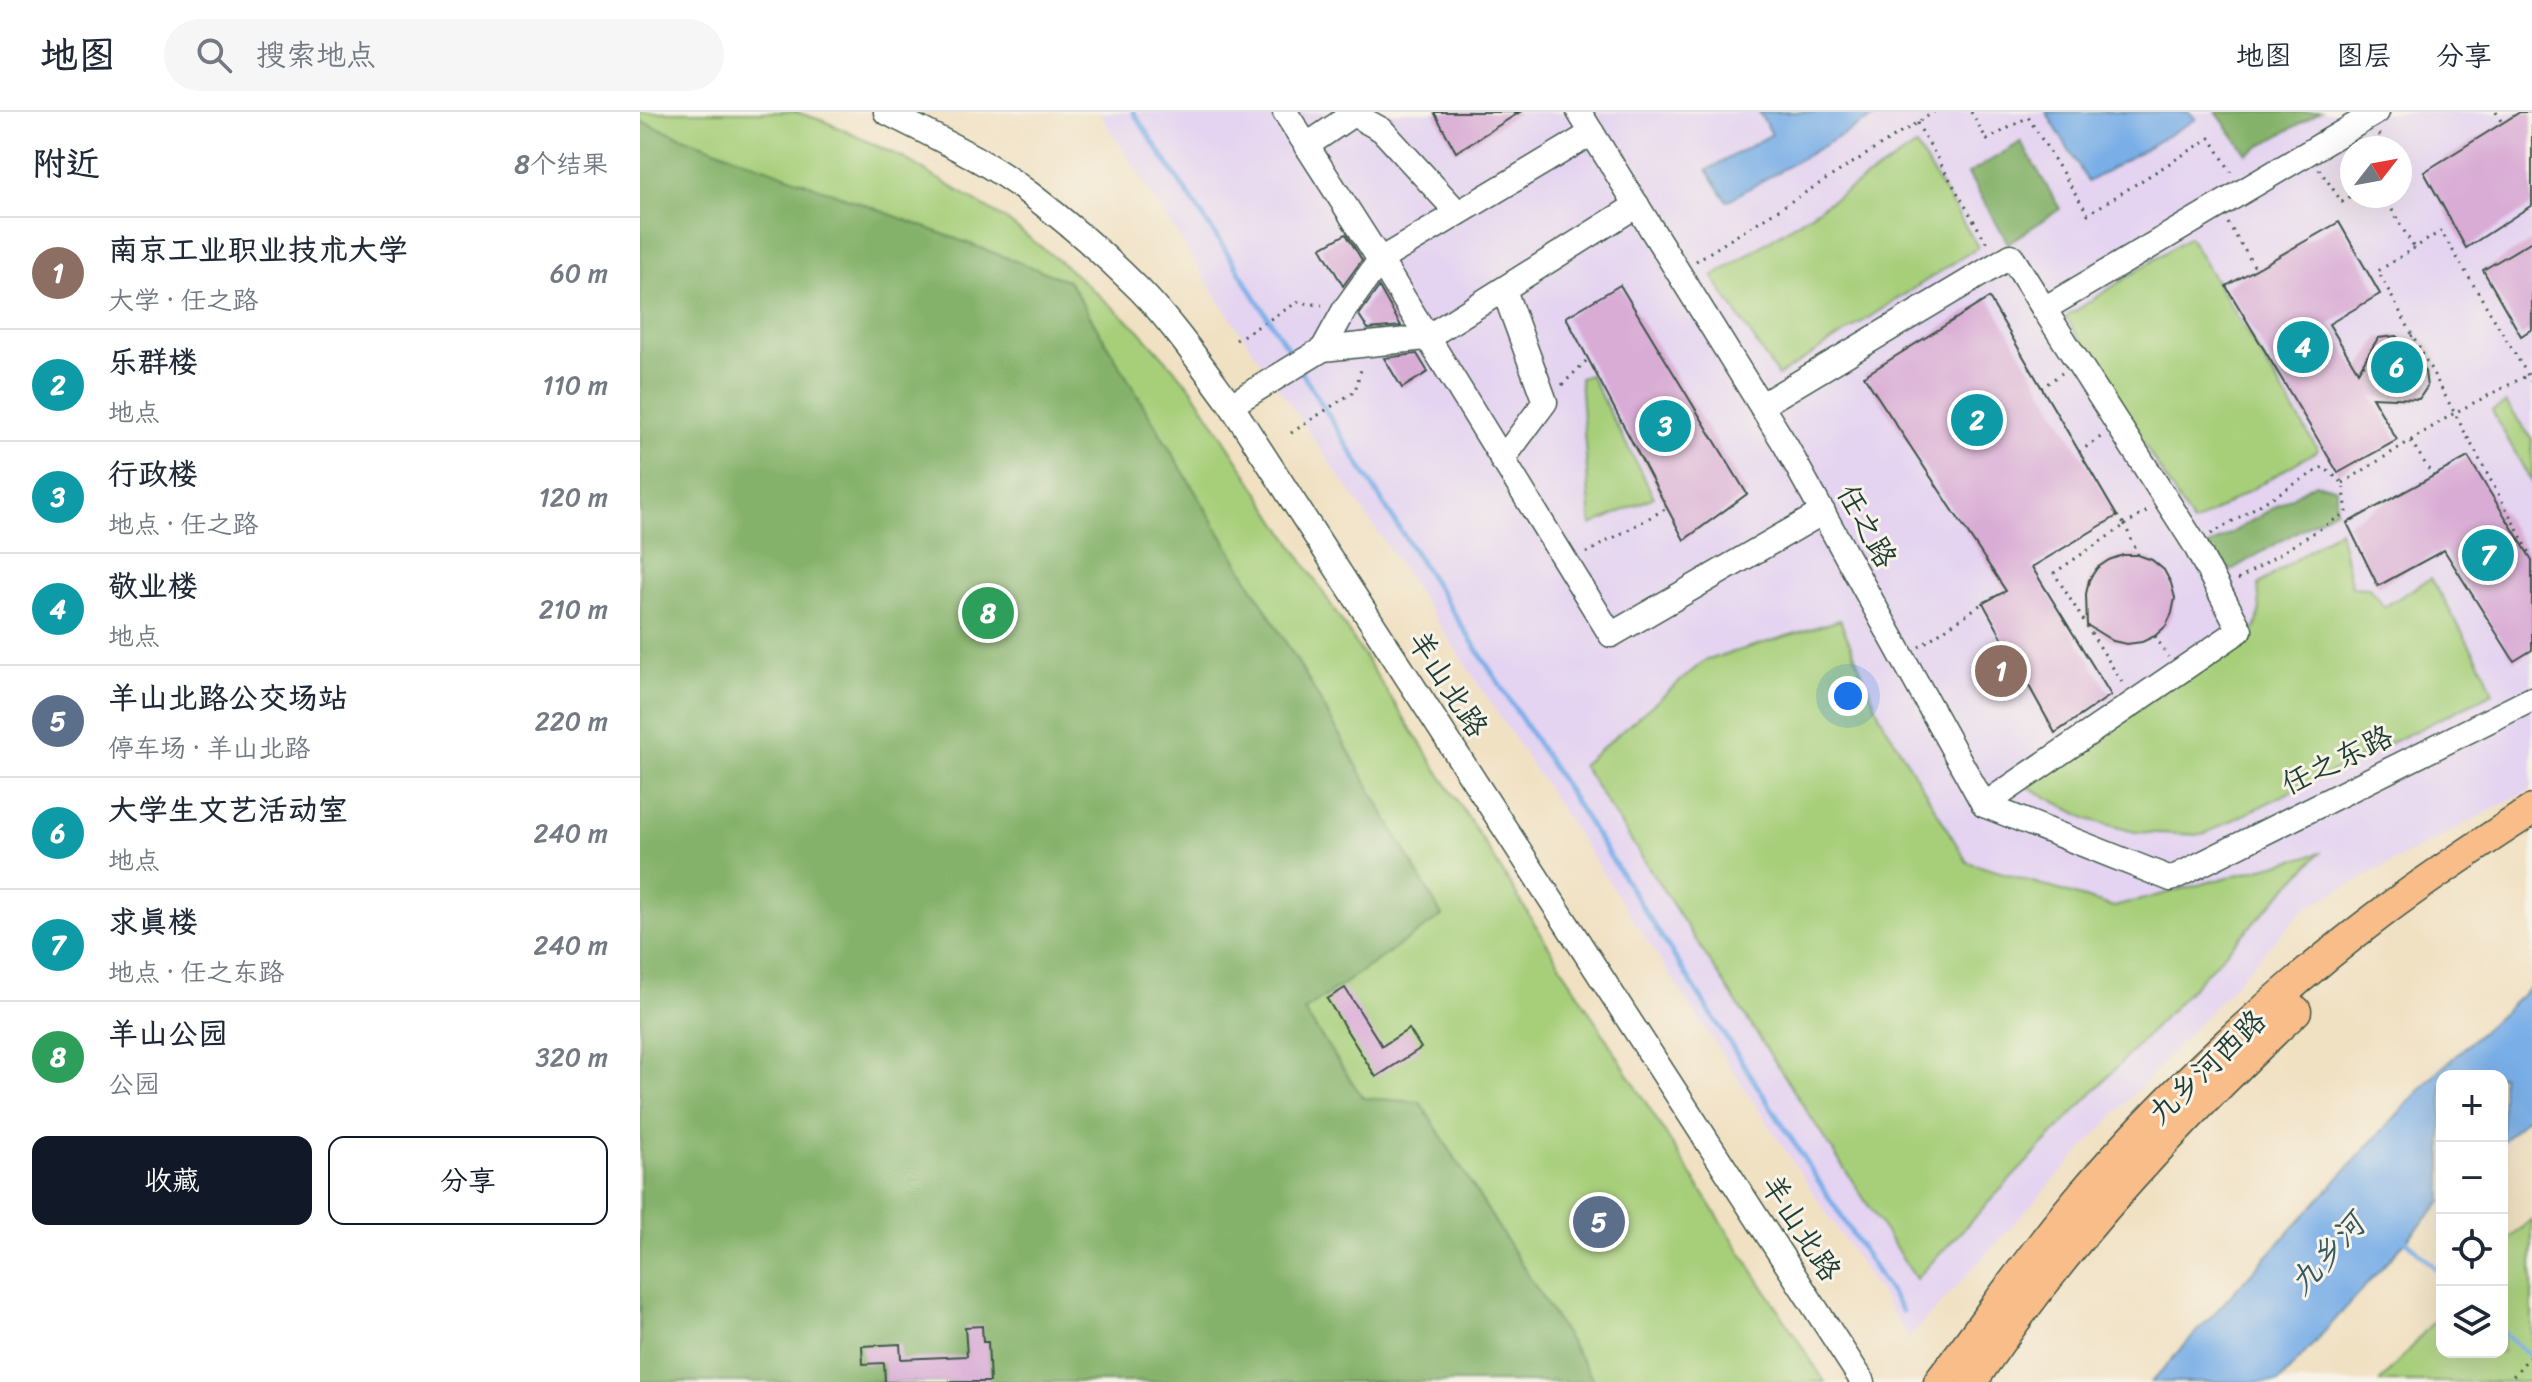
<!DOCTYPE html>
<html lang="zh">
<meta charset="utf-8">
<style>
body{margin:0;font-family:Sriracha,"LXGW WenKai TC",sans-serif;background:#f6f6f7;color:#1f2937}
.controls{position:absolute;right:24px;bottom:24px;display:grid;overflow:hidden;border-radius:16px;box-shadow:0 8px 32px #0002}
.controls button{width:72px;height:72px;display:grid;place-items:center;padding:0;border:0;border-bottom:2px solid #e0e1e3;background:#fff;color:#1f2937;font:40px sans-serif}
.compass{position:absolute;left:1700px;top:24px;width:72px;height:72px;border-radius:50%;background:#fff;box-shadow:0 8px 32px #0002;rotate:59deg}
.you{position:absolute;left:1208px;top:584px;width:28px;height:28px;margin:-20px;border:6px solid #fff;border-radius:50%;background:#1a73e8;box-shadow:0 0 0 12px #1a73e833}
.badge{display:grid;place-items:center;width:52px;height:52px;border-radius:50%;background:#111827;color:#fff;font-size:26px;font-weight:700}
.pin{position:absolute;translate:-50% -50%;border:4px solid #fff;box-shadow:0 2px 8px #0006}
.list{margin:0;padding:0;list-style:none}
h2{display:flex;justify-content:space-between;align-items:center;height:104px;margin:0;padding:0 32px;font-size:34px}
h2 small{font-size:26px;font-weight:400;color:#747a83}
.list li{display:grid;grid-template-columns:52px 1fr auto;gap:24px;align-items:center;box-sizing:border-box;height:112px;padding:0 32px;border-top:2px solid #e0e1e3}
.list b{display:block;font-size:30px;white-space:nowrap}
.list p{margin:0;font-size:26px;white-space:nowrap;color:#747a83}
.list em{font-size:26px;font-style:normal;color:#747a83}
.actions{display:flex;gap:16px;padding:24px 32px}
.actions a{flex:1;padding:18px 0;border:2px solid #111827;border-radius:16px;text-align:center;font-size:28px;color:#111827}
.actions .main{background:#111827;color:#fff}
.icon{flex:none;width:44px;height:44px;fill:none;stroke:currentColor;stroke-width:2;stroke-linecap:round;stroke-linejoin:round}
.map{position:relative;flex:none;width:1892px;height:1270px;overflow:hidden}
header{display:flex;align-items:center;gap:48px;box-sizing:border-box;height:112px;padding:0 40px;background:#fff;border-bottom:2px solid #e0e1e3}
header strong{font-size:38px}
nav{display:flex;gap:44px;margin-inline-start:auto;font-size:28px}
.search{width:560px;height:72px;background:#f6f6f7;display:flex;align-items:center;gap:20px;box-sizing:border-box;padding:0 28px;border-radius:44px;color:#747a83;font-size:30px}
main{display:flex}
aside{flex:1;background:#fff}
.map>svg:first-child{display:block}
.built{fill:#e4d3f1;fill-rule:evenodd}
.green{fill:#a7cf7a;stroke:#638657;stroke-width:2}
.forest{fill:#85b26a;stroke:#52784f;stroke-width:2}
.water{fill:#79aee7;stroke:#4c768e;stroke-width:2}
.lines{fill:none;stroke-linecap:round;stroke-linejoin:round}
.stream{stroke:#79aee7;stroke-width:5}
.building{fill:#d9acd5}
.minor-casing{stroke:#3e5649;stroke-width:27}
.major-casing{stroke:#3e5649;stroke-width:33}
.path{stroke:#3e5649;stroke-width:3;stroke-dasharray:2 6;stroke-linecap:butt}
.minor{stroke:#fff;stroke-width:24}
.major{stroke:#f8bd89;stroke-width:30}
.labels{text-anchor:middle;dominant-baseline:central;stroke-width:6;stroke-linejoin:round;paint-order:stroke}
.street-label{font-size:30px;fill:#1f3d34;stroke:#f7f3e8}
.water-label{font-size:32px;font-style:italic;fill:#365961;stroke:#f7f3e8}
</style>
<header>
<strong>地图</strong>
<div class="search"><svg class="icon" aria-label="search" viewBox="0 0 24 24"><circle cx="10" cy="10" r="6"/><path d="M15 15l6 6"/></svg>搜索地点</div>
<nav><a>地图</a><a>图层</a><a>分享</a></nav>
</header>
<main>
<aside>
<h2>附近<small>8个结果</small></h2>
<ul class="list">
<li><span class="badge" style="background:#8d6e63">1</span><div><b>南京工业职业技术大学</b><p>大学 · 任之路</p></div><em>60 m</em></li>
<li><span class="badge" style="background:#0f9aa8">2</span><div><b>乐群楼</b><p>地点</p></div><em>110 m</em></li>
<li><span class="badge" style="background:#0f9aa8">3</span><div><b>行政楼</b><p>地点 · 任之路</p></div><em>120 m</em></li>
<li><span class="badge" style="background:#0f9aa8">4</span><div><b>敬业楼</b><p>地点</p></div><em>210 m</em></li>
<li><span class="badge" style="background:#5c6f8a">5</span><div><b>羊山北路公交场站</b><p>停车场 · 羊山北路</p></div><em>220 m</em></li>
<li><span class="badge" style="background:#0f9aa8">6</span><div><b>大学生文艺活动室</b><p>地点</p></div><em>240 m</em></li>
<li><span class="badge" style="background:#0f9aa8">7</span><div><b>求真楼</b><p>地点 · 任之东路</p></div><em>240 m</em></li>
<li><span class="badge" style="background:#2e9e5b">8</span><div><b>羊山公园</b><p>公园</p></div><em>320 m</em></li>
</ul>
<div class="actions"><a class="main">收藏</a><a>分享</a></div>
</aside>
<div class="map">
<svg width="1892" height="1270" viewBox="0 0 1892 1270">
<rect width="100%" height="100%" fill="#f7f3e8"/>
<filter id="ink" filterUnits="userSpaceOnUse"><feTurbulence type="fractalNoise" baseFrequency=".0125" numOctaves="2"/><feDisplacementMap in="SourceGraphic" scale="16" xChannelSelector="R" yChannelSelector="G"/><feConvolveMatrix kernelMatrix="1 2 1 2 8 2 1 2 1" color-interpolation-filters="sRGB"/></filter>
<filter id="wash" filterUnits="userSpaceOnUse"><feTurbulence type="fractalNoise" baseFrequency=".006" numOctaves="4" result="noise"/><feDisplacementMap in="SourceGraphic" scale="32" xChannelSelector="R" yChannelSelector="G"/><feGaussianBlur stdDeviation="1.8" result="paint"/><feColorMatrix in="noise" values="0 0 0 0 0 0 0 0 0 0 0 0 0 0 0 0 0 1.4 0 .05"/><feComposite in="paint" operator="in"/></filter>
<g filter="url(#wash)">
<rect width="100%" height="100%" fill="#f1e1c3"/>
<path class="built" d="M459,0H1892V677L1665,796L1269,1226L752,441L584,196ZM1712,36H1760V84H1712Z"/>
<g class="green">
<polygon points="0,0 156,0 184,9 265,47 365,107 423,152 498,217 552,277 840,724 1048,1058 1185,1270 0,1270"/>
<polygon points="1276,34 1338,135 1138,264 1073,165"/>
<polygon points="1549,125 1678,338 1553,412 1426,205"/>
<polygon points="950,263 1014,385 951,413 940,266"/>
<polygon points="1866,291 1892,327 1892,371 1852,299"/>
<polygon points="1699,418 1712,475 1729,476 1744,495 1791,466 1845,560 1853,581 1562,723 1495,720 1447,707 1388,675 1616,515 1620,498 1618,473"/>
<polygon points="1200,508 1240,604 1327,750 1474,795 1680,741 1276,1167 942,653 1064,549"/>
<polygon points="1892,1107 1892,1270 1740,1270 1802,1200 1802,1240 1862,1240 1862,1134"/>
</g>
<g class="forest">
<polygon points="1576,0 1680,0 1607,42"/>
<polygon points="0,9 429,169 669,569 802,804 664,899 723,986 780,990 955,1270 0,1270"/>
<polygon points="1381,30 1420,97 1368,131 1328,62"/>
<polygon points="1675,371 1696,376 1696,397 1591,458 1576,451 1568,435"/>
</g>
<g class="water">
<polygon points="1119,0 1242,0 1087,89 1067,58 1132,22"/>
<polygon points="1406,0 1549,0 1556,7 1448,70"/>
<polygon points="1892,874 1892,1001 1862,1030 1862,964 1802,964 1802,1089 1639,1270 1511,1270 1789,968"/>
</g>
<g class="lines">
<g class="stream">
<polyline points="493,0 594,151 654,247"/>
<polyline points="661,259 750,402 1262,1199"/>
<polyline points="1762,1125 1802,1162"/>
<polyline points="1862,1219 1892,1247"/>
</g>
</g>
<g id="blocks">
<g class="building">
<polygon points="794,0 880,0 816,40"/>
<polygon points="1880,0 1892,0 1892,93 1826,136 1784,60"/>
<polygon points="1699,110 1740,182 1689,212 1718,260 1738,226 1756,224 1776,242 1785,260 1787,275 1779,287 1732,285 1757,328 1698,361 1586,174"/>
<polygon points="706,122 722,148 703,174 681,136"/>
<polygon points="1892,129 1892,217 1881,224 1843,158"/>
<polygon points="980,173 1107,382 1044,428 926,205"/>
<polygon points="739,175 761,214 728,217 719,203"/>
<polygon points="1349,186 1477,404 1392,455 1471,583 1415,621 1343,491 1366,479 1224,264"/>
<polygon points="777,242 788,260 762,276 744,246"/>
<polygon points="1828,345 1892,448 1892,538 1874,549 1804,438 1738,474 1707,411"/>
<polygon points="1483,443 1498,443 1512,448 1524,458 1531,471 1535,486 1532,501 1526,514 1515,524 1502,530 1487,532 1473,529 1447,513 1446,482 1449,468 1457,456 1469,448"/>
<polygon points="705,876 742,934 769,917 781,936 736,965 687,887"/>
<polygon points="342,1214 343,1230 348,1230 350,1270 245,1270 244,1251 223,1252 222,1234 260,1232 261,1247 327,1244 325,1215"/>
</g>
</g>
</g>
<g filter="url(#ink)">
<use href="#blocks" fill-opacity="0" stroke="#3e5649" stroke-width="2"/>
<g class="lines">
<g class="minor-casing">
<g id="minor">
<path d="M246,0C295,25 346,48 390,82C428,111 466,144 500,178C534,213 562,254 591,293L1223,1270"/>
<polyline points="645,0 740,148 971,523 1183,400"/>
<polyline points="939,0 1146,334 1344,693 1531,767 1892,587"/>
<polyline points="666,34 713,2 742,18 818,101"/>
<polyline points="683,237 705,197 740,148 952,21"/>
<polyline points="591,293 683,237 786,226 997,93"/>
<polyline points="1122,293 1371,144 1404,197 1737,0"/>
<polyline points="862,348 905,290 864,178"/>
<polyline points="1344,693 1600,518 1554,431 1404,197"/>
</g>
</g>
<g class="major-casing">
<g id="major">
<path d="M1299,1270C1346,1209 1389,1145 1438,1087C1525,984 1640,877 1747,797C1794,762 1843,730 1892,698"/>
<path d="M1332,1270C1423,1134 1537,1010 1656,899"/>
</g>
</g>
<g class="path">
<polyline points="1331,0 1347,28 1388,5 1448,102 1570,26 1591,60"/>
<polyline points="1856,0 1862,11"/>
<polyline points="1277,11 1349,135"/>
<polyline points="1739,22 1747,36"/>
<polyline points="1679,57 1702,90 1712,83"/>
<polyline points="1744,84 1774,136"/>
<polyline points="1588,111 1616,157"/>
<polyline points="1056,149 1294,0"/>
<polyline points="596,228 658,190 682,193"/>
<polyline points="1716,257 1773,223"/>
<polyline points="1892,270 1801,119 1738,159 1892,445"/>
<polyline points="922,273 948,247"/>
<polyline points="1401,276 1422,261"/>
<polyline points="651,321 715,279 722,254"/>
<polyline points="1771,329 1793,364"/>
<polyline points="1439,340 1462,324"/>
<polyline points="1703,371 1816,300 1892,261"/>
<polyline points="1477,404 1485,413 1414,461 1483,572"/>
<polyline points="1571,422 1683,355 1703,371 1707,400 1596,469"/>
<polyline points="946,441 1027,396"/>
<polyline points="1498,443 1485,413 1509,398"/>
<polyline points="1515,524 1528,545"/>
<polyline points="1279,535 1343,491"/>
<polyline points="1868,1270 1892,1242"/>
</g>
<use href="#minor" class="minor"/>
<use href="#major" class="major"/>
</g>
</g>
<g class="labels">
<g class="street-label">
<text transform="translate(1227 414) rotate(61)">任之路</text>
<text transform="translate(808 572) rotate(57)">羊山北路</text>
<text transform="translate(1697 648) rotate(-26)">任之东路</text>
<text transform="translate(1567 955) rotate(-44)">九乡河西路</text>
<text transform="translate(1161 1116) rotate(57)">羊山北路</text>
</g>
<g class="water-label">
<text transform="translate(1687 1142) rotate(-48)">九乡河</text>
</g>
</g>
</svg>
<div class="controls">
<button>+</button>
<button>−</button>
<button><svg class="icon" aria-label="locate" viewBox="0 0 24 24"><circle cx="12" cy="12" r="6"/><path d="M12 2v4M12 18v4M2 12h4M18 12h4"/></svg></button>
<button><svg class="icon" aria-label="layers" viewBox="0 0 24 24"><path d="M12 4l9 5-9 5-9-5zM3 14l9 5 9-5"/></svg></button>
</div>
<svg class="compass" viewBox="-18 -18 36 36"><path d="M0-13l5 13h-10z" fill="#e53935"/><path d="M0 13l5-13h-10z" fill="#747a83"/></svg>
<div class="you"></div>
<div class="pin badge" style="left:1361px;top:559px;background:#8d6e63">1</div>
<div class="pin badge" style="left:1337px;top:308px;background:#0f9aa8">2</div>
<div class="pin badge" style="left:1025px;top:314px;background:#0f9aa8">3</div>
<div class="pin badge" style="left:1663px;top:235px;background:#0f9aa8">4</div>
<div class="pin badge" style="left:959px;top:1110px;background:#5c6f8a">5</div>
<div class="pin badge" style="left:1757px;top:255px;background:#0f9aa8">6</div>
<div class="pin badge" style="left:1848px;top:443px;background:#0f9aa8">7</div>
<div class="pin badge" style="left:348px;top:501px;background:#2e9e5b">8</div>
</div>
</main>
